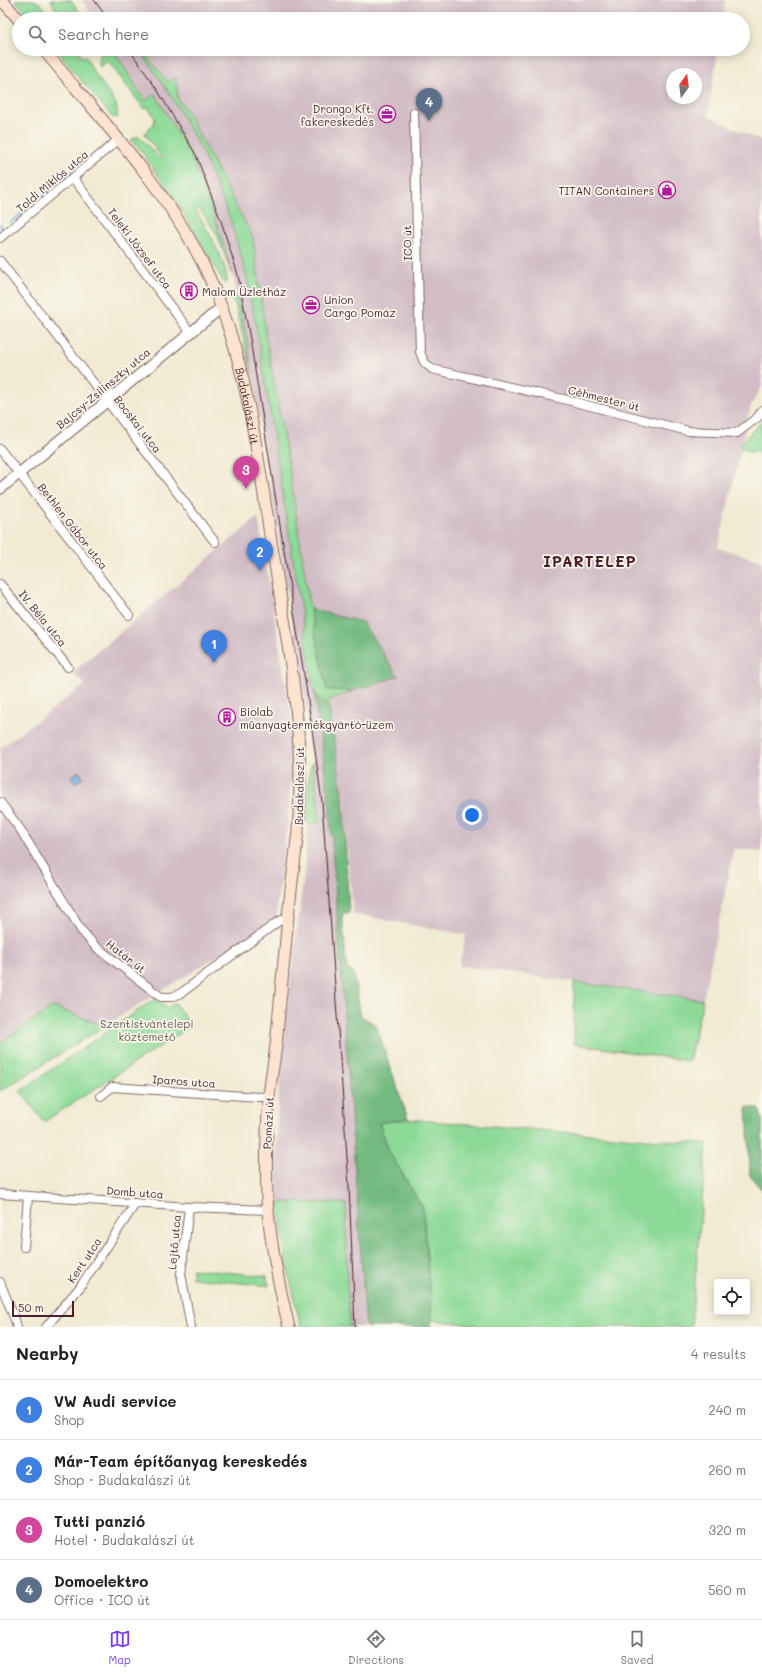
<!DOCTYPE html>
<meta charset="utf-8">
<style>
body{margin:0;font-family:Mali,sans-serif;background:#f6f6f6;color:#202124}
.controls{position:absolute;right:12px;bottom:12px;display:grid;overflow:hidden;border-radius:4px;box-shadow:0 2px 10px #0003}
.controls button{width:36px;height:36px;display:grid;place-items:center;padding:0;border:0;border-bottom:1px solid #e0e0e0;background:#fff;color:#202124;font:20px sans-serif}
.compass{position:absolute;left:666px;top:68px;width:36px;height:36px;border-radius:50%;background:#fff;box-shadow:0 2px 10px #0003;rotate:14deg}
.scale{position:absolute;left:12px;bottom:10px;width:62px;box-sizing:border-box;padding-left:4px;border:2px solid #4a1f2b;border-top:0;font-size:11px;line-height:14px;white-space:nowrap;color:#4a1f2b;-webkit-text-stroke:3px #fbf7ec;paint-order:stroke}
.you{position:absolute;left:472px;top:815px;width:14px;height:14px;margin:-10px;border:3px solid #fff;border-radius:50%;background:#1a73e8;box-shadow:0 0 0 6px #1a73e833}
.badge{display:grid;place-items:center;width:26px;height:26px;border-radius:50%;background:#7c3aed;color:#fff;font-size:13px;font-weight:700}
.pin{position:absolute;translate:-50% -33px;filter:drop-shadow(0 1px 2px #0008)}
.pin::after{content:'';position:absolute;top:21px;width:14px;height:12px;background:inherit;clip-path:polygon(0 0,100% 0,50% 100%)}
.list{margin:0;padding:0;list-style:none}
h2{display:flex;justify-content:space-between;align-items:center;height:52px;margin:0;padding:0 16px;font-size:17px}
h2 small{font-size:13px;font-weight:400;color:#757577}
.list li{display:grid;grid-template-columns:26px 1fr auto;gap:12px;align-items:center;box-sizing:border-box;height:60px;padding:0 16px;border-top:1px solid #e0e0e0}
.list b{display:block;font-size:15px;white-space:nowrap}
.list p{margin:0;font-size:13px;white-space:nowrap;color:#757577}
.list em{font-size:13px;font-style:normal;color:#757577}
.icon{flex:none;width:22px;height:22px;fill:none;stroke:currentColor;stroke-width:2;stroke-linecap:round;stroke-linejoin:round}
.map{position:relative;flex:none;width:762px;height:1327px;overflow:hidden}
.search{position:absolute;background:#fff;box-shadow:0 2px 10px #0003;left:12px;right:12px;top:12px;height:44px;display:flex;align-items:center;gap:10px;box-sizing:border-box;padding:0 14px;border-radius:22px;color:#757577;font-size:15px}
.sheet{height:292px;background:#fff}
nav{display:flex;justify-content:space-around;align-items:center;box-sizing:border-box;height:56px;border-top:1px solid #e0e0e0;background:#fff;font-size:11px;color:#757577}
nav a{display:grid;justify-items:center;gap:2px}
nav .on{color:#7c3aed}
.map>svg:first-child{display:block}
.industrial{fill:#d2bdc6;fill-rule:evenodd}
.green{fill:#8dda98;stroke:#6c7c62}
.forest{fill:#72ba80;stroke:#5e6c56}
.water{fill:#72aae1;stroke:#5e6486}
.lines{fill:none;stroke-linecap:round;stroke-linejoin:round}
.stream{stroke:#72aae1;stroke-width:2.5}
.minor-casing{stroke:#846666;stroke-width:10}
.tertiary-casing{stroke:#846666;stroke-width:12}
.secondary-casing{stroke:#846666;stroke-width:13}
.minor{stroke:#fff;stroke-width:8}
.tertiary{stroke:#fff;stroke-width:10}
.secondary{stroke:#fde4d1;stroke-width:11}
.tram{stroke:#4a1f2b;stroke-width:1}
.labels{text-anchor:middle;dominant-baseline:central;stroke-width:3.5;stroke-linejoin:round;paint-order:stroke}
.poi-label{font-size:11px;fill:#4a1f2b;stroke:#fbf7ec;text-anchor:start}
.street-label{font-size:11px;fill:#4a1f2b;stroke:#fbf7ec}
.park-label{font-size:11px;fill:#5e574c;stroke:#fbf7ec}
.district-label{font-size:15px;font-weight:bold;letter-spacing:1px;fill:#4a1f2b;stroke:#fbf7ec}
</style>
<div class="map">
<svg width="762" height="1327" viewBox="0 0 762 1327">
<rect width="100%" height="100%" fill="#fbf7ec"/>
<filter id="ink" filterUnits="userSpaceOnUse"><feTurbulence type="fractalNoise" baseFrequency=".025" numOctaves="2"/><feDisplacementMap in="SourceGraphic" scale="8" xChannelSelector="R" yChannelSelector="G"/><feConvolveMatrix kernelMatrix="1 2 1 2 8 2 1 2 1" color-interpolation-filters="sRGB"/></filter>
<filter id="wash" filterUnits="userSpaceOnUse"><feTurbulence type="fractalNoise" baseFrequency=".012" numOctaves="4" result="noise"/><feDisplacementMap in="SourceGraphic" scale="16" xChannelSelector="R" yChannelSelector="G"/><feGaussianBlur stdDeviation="0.9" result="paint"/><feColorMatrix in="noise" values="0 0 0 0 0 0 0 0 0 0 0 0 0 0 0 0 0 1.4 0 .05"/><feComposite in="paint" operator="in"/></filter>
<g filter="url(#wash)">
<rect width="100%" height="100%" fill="#f1ebd3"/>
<g class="industrial">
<polygon points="82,0 725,0 723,19 95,19"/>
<polygon points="113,49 139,49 171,96 202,151 229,216 246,273 285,503 314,691 329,801 366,1327 350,1327 347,1281 346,1203 278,1202 276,1154 280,1064 305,866 307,824 320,822 304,694 247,339 233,276 217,224 155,94 146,101"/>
<path d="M141,49H718L708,116L762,141V387L751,405L718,548L762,561V852L734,848L703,1000L459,966L466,935L353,914L343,799L329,700L398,676L362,622L310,609L288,461L266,337L253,238L185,108L178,100L176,77L168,82ZM672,74H696V98H672Z"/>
<polygon points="258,517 294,734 288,818 277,903 277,919 105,1026 53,1007 0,1043 0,808 6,804 0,796 0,748 85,685 73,672"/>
</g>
<g class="green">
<path d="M15,0C21,0 27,0 32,0C41,1 49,11 45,19H32Z"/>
<polygon points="51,0 71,0 84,19 63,19 55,9"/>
<polygon points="59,49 77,49 81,56 86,57 94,72 116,104 118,117 113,118 63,59"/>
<path d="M99,49H113L145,101L155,94L192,157L217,224L233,276L216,233L199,208L196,210C203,222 233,273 226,284L223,281L175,200L139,148L131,141L132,139L139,136L160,159L162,158L145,134L146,131L153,126L155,118L148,107L144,109L108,61L100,67C96,60 98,56 104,51H100Z"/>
<polygon points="139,49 141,49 168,82 176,77 178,100 185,108 253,238 266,337 288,461 310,609 327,689 353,691 329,700 328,708 320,701 314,691 258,338 246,273 229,216 202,151 171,96"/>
<polygon points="237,296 247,339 252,374 235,304 229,298"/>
<polygon points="762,421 762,452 749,452 741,449 742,442"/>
<polygon points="313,762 320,823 307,824 309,772"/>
<polygon points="574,982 703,1000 689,1061 574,1044"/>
<polygon points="156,998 167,1008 175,1003 191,1026 44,1122 20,1091"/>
<polygon points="53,1007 105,1026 0,1091 0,1043"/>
<polygon points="408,1119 707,1144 691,1327 490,1327 432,1320 423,1208 390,1153 379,1122"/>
<polygon points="278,1202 346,1203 347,1281 350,1327 301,1327 287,1267"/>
<polygon points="192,1269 267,1276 269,1286 192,1278"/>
</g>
<g class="forest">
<polygon points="310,609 362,622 398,676 353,691 327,690"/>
<polygon points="314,691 320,701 322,699 326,704 325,707 328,708 329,706 343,799 349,913 342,913 347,970 353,971 361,1016 376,1025 408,1119 379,1123 390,1153 423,1208 432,1320 430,1327 366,1327 329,801"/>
<polygon points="747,1107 759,1108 762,1119 762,1190 750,1176"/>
</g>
<polygon class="water" points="79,771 83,778 75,783 71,777"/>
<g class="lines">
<g class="stream">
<polyline points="10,223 87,161"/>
<polyline points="0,225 3,229"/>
</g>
</g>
</g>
<g filter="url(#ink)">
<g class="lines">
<g class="minor-casing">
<g id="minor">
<polyline points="414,113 420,352 424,362 432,369 563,399 688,431 737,433 758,417 762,410"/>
<polyline points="73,178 190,332"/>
<polyline points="0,238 118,140"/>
<polyline points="0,261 215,542"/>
<polyline points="0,449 129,615"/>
<polyline points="0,584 68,667"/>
<polyline points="0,802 20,829 81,930 95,946 161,997 172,997 181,993 279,921 288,918"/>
<polyline points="101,1096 112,1087 259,1097 269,1096"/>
<polyline points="0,1194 189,1207 268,1210"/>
<polyline points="189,1207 181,1274 191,1327"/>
<polyline points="24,1247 28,1196"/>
<polyline points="0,1282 15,1320 17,1327"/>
<polyline points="46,1327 80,1287 136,1203"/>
</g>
</g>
<g class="tertiary-casing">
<polyline id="tertiary" points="0,489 222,307"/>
</g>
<g class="secondary-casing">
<g id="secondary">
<polyline points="2,0 19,20"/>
<path id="s1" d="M43,49C98,116 161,182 201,260C245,347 256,445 271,541C287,636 306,733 298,830C295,859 291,888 288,917C284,960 280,1003 276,1045C274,1063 270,1081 269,1099C266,1133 266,1167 267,1200C270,1243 279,1286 289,1327"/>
</g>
</g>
<use href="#minor" class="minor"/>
<use href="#tertiary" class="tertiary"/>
<use href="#secondary" class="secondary"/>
<g class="tram">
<polyline points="94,0 108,19"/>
<polyline points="129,49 158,91 196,155 221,221 238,275 250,339 307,693 322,802 349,1186 355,1327"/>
</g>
</g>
</g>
<defs>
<g id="office-ring" transform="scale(0.9)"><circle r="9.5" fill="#fbf7ec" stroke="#b5179e" stroke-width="1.5"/><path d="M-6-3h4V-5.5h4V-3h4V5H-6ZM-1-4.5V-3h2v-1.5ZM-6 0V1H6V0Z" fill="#b5179e"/></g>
<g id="shop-ring" transform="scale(0.9)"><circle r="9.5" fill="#fbf7ec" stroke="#b5179e" stroke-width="1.5"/><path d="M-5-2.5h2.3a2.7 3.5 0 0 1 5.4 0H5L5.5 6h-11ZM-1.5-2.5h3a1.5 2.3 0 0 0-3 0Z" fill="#b5179e"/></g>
<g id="building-ring" transform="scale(0.9)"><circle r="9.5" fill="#fbf7ec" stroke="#b5179e" stroke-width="1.5"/><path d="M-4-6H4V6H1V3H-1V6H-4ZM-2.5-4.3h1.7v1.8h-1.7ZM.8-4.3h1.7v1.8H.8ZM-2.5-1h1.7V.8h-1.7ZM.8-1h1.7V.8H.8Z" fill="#b5179e"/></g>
</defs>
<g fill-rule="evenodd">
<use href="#office-ring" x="387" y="114"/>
<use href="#shop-ring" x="667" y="190"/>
<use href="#building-ring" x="189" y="291"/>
<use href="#office-ring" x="311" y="305"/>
<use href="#building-ring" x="227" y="717"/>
</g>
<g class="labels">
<g class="poi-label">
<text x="374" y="108" text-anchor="end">Drongo Kft.<tspan x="374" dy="13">fakereskedés</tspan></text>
<text x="654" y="190" text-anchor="end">TITAN Containers</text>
<text x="202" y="291">Malom Üzletház</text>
<text x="324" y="299">Union<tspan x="324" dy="13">Cargo Pomáz</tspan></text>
<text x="240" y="711">Biolab<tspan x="240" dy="13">műanyagtermékgyártó-üzem</tspan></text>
</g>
<g class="street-label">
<text transform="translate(52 181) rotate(-40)">Toldi Miklós utca</text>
<text transform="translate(407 243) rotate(-91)">ICO út</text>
<text transform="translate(140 248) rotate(53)">Teleki József utca</text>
<text transform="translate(103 388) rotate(-40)">Bajcsy-Zsilinszky utca</text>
<text transform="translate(604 398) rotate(14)">Céhmester út</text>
<text stroke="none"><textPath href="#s1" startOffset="418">Budakalászi út</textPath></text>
<text transform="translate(138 424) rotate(52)">Bocskai utca</text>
<text transform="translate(73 526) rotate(52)">Bethlen Gábor utca</text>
<text transform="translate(43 618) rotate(51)">IV. Béla utca</text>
<text transform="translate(299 786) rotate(-89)">Budakalászi út</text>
<text transform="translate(126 956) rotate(38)">Határ út</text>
<text transform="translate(184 1081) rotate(4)">Iparos utca</text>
<text transform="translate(268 1123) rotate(-87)">Pomázi út</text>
<text transform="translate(135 1192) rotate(4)">Domb utca</text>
<text transform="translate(174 1242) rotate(-85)">Lejtő utca</text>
<text transform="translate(84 1260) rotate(-56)">Kert utca</text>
</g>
<g class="park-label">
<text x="147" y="1023">Szentistvántelepi<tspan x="147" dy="13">köztemető</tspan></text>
</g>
<g class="district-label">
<text x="590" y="561">IPARTELEP</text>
</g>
</g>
</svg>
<div class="controls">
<button><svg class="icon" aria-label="locate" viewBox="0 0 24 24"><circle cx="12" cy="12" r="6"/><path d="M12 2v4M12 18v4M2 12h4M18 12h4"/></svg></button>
</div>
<svg class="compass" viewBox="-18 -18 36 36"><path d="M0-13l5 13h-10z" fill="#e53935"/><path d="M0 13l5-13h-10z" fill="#757577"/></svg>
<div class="scale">50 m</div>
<div class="you"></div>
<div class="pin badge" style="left:214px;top:663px;background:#3f7fe0">1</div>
<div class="pin badge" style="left:260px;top:571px;background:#3f7fe0">2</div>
<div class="pin badge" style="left:246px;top:489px;background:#d1479c">3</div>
<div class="pin badge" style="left:429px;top:121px;background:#5c6f8a">4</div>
<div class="search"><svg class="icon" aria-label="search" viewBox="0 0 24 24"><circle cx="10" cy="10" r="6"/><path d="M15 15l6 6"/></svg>Search here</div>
</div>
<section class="sheet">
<h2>Nearby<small>4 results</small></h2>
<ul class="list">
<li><span class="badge" style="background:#3f7fe0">1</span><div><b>VW Audi service</b><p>Shop</p></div><em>240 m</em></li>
<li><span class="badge" style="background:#3f7fe0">2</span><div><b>Már-Team építőanyag kereskedés</b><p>Shop · Budakalászi út</p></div><em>260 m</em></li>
<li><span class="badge" style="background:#d1479c">3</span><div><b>Tutti panzió</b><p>Hotel · Budakalászi út</p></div><em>320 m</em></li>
<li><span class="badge" style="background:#5c6f8a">4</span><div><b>Domoelektro</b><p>Office · ICO út</p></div><em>560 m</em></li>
</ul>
</section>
<nav>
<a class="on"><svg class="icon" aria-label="map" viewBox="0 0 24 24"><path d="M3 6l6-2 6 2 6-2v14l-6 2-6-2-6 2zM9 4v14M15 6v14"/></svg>Map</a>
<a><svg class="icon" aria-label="directions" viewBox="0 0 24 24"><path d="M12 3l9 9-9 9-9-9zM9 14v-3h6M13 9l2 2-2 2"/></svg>Directions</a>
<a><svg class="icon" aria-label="saved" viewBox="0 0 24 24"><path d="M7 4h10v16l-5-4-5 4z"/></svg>Saved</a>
</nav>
